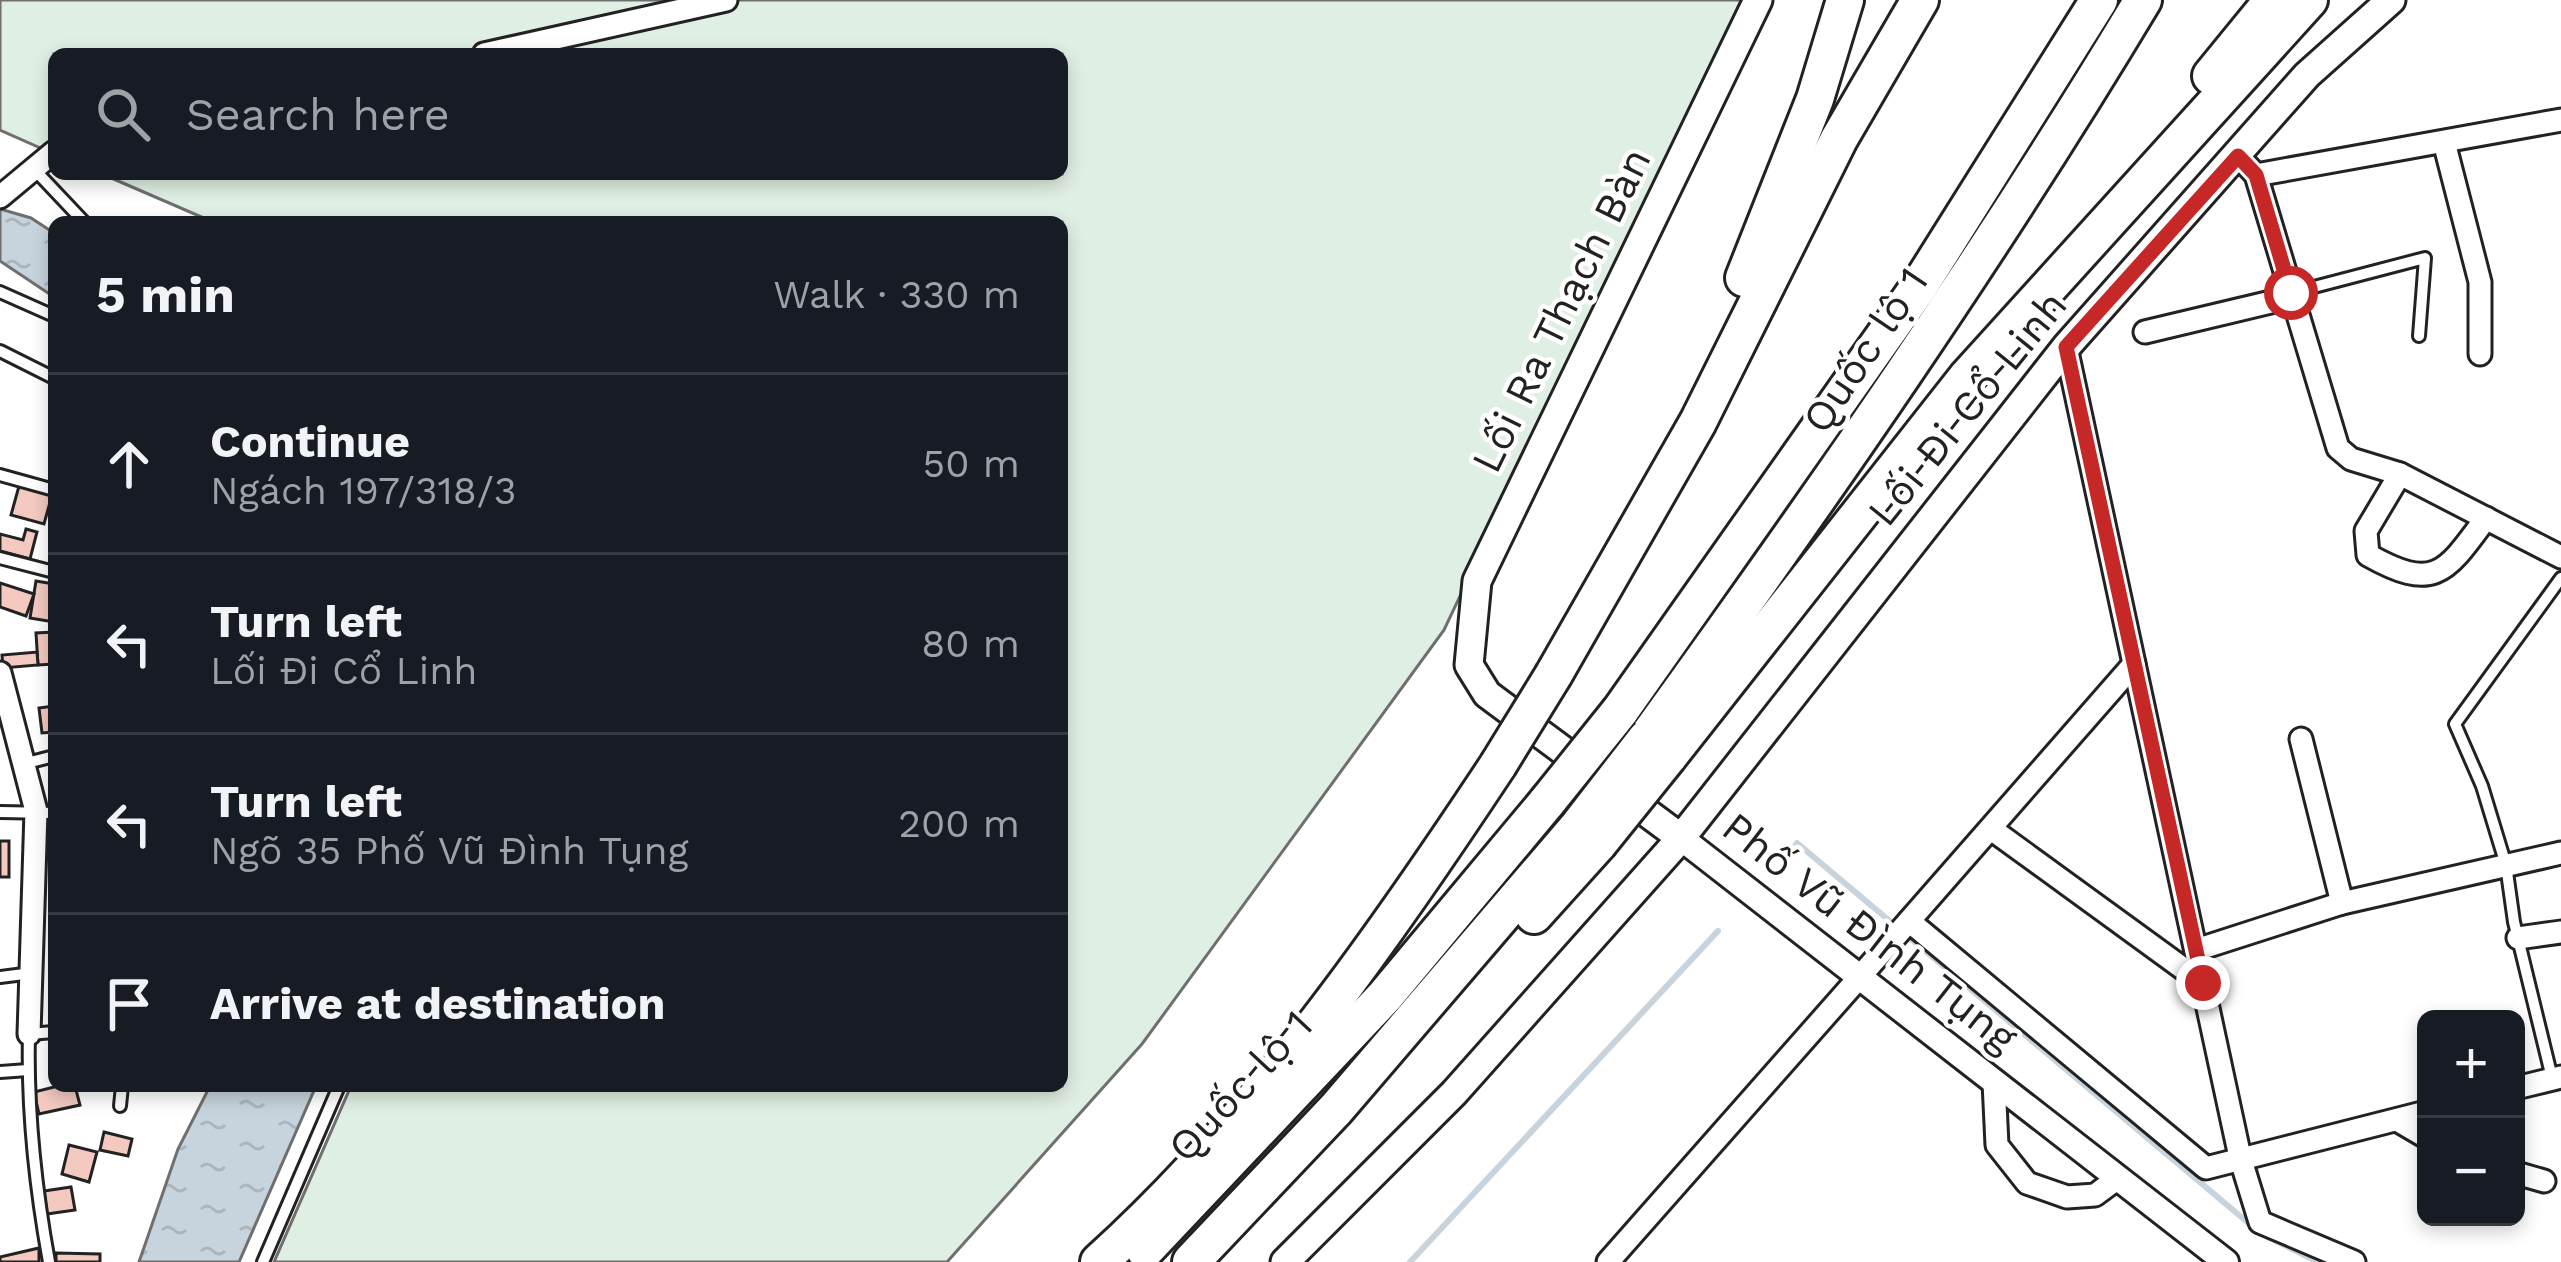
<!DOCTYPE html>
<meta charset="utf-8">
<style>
:root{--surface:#171b24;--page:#20242c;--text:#f1f3f6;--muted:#9ea1a6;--line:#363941}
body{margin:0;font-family:"Work Sans",sans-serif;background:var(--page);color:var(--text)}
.controls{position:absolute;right:36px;bottom:36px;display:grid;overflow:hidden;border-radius:18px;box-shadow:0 6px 18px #0003}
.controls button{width:108px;height:108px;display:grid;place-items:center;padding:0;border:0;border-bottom:3px solid var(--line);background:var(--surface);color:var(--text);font:60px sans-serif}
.stop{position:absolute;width:36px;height:36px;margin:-27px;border:9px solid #c62828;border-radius:50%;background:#fff}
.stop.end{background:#c62828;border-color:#fff;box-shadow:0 3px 12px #0008}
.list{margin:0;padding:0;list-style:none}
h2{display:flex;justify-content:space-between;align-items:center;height:156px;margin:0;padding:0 48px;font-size:51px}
h2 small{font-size:39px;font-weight:400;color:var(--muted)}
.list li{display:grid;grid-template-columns:78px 1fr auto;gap:36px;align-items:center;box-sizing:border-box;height:180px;padding:0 48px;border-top:3px solid var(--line)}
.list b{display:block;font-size:45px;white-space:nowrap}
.list p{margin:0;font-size:39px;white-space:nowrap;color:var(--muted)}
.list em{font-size:39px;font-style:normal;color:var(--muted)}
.icon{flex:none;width:66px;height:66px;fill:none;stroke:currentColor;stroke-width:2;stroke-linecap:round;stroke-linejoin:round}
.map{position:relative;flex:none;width:2561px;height:1262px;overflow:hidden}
.search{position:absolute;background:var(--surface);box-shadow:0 6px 18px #0003;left:48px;top:48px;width:1020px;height:132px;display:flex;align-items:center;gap:30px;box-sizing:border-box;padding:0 42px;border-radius:18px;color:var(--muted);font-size:45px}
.panel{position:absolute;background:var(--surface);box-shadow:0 6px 18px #0003;left:48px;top:216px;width:1020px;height:876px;border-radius:18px}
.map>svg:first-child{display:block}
.garden{fill:#e0efe3;stroke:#6f6f6f;stroke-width:3}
.water{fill:url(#water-ripples);stroke:#6f6f6f;stroke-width:3}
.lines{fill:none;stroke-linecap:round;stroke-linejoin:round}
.stream{stroke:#c7d3dd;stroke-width:6}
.building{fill:#f3c9c0;stroke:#222;stroke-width:3}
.service-casing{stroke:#222;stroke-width:16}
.minor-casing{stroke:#222;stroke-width:27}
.tertiary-casing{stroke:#222;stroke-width:30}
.secondary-casing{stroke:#222;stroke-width:33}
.motorway-casing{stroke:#222;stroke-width:42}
.service{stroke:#fff;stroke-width:10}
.minor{stroke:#fff;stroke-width:21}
.tertiary{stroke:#fff;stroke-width:24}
.secondary{stroke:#fff;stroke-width:27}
.motorway{stroke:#fff;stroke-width:36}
.motorway-bridge-casing{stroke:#222;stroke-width:42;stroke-linecap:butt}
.motorway-bridge{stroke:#fff;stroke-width:36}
.route{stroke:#c62828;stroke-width:15}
.labels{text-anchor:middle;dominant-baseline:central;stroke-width:9;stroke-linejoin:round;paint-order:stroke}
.street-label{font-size:42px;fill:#222;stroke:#fff}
</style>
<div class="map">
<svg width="2561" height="1262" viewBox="0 0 2561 1262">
<defs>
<pattern id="water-ripples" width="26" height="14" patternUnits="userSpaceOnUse" patternTransform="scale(3)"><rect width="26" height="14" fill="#c7d3dd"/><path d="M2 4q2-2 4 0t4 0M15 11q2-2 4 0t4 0" fill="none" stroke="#abb5bd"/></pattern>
</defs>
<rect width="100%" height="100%" fill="#fff"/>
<polygon class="garden" points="0,0 1742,0 1444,630 1142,1044 947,1262 274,1262 351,1086 1062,1086 1062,222 213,222 102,174 1062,174 1062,54 54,54 54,154 0,130"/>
<g class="water">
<polygon points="0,209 31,218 54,233 54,297 0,261"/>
<polygon points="210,1086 316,1086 239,1262 139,1262 178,1149"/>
</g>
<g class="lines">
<g class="stream">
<polyline points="1793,848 1797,843 2252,1226"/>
<polyline points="2268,1237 2318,1262"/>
<polyline points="1410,1262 1718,931"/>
</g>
</g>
<g class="building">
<polygon points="19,486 52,495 44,524 11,515"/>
<polygon points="26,529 37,532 30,559 0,551 0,534 23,540"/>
<polygon points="36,581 54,584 54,622 30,618"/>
<polygon points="0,583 34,594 26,616 0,607"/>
<polygon points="54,632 54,664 38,665 36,633"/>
<polygon points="37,652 38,665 3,668 2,655"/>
<polygon points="54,706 54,732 42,733 39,708"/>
<rect x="0" y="841" width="9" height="36"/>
<polygon points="58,1086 75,1086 80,1105 39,1114 34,1092"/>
<polygon points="104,1132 132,1139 128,1156 100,1150"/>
<polygon points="69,1145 97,1152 89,1182 62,1174"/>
<polygon points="71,1187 75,1210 47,1214 44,1191"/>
<polygon points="39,1248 39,1262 0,1262 0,1257"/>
<polygon points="56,1253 100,1254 100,1262 56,1262"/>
</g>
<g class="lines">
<g class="service-casing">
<g id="service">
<polyline points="33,168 84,222"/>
<polyline points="0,292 54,316"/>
<polyline points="2291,293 2425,258 2419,336"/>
<polyline points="0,351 54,378"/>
<polyline points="0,475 54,490"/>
<polyline points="0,558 54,572"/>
<polyline points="23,764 54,756"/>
<polyline points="0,812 54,813"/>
<polyline points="0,977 32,973"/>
<polyline points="0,1072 28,1070"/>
<polyline points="2552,1078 2514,922 2506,865 2482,786 2455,724 2561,578"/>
<polyline points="120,1106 122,1086"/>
<path d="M49,1262C35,1185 27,1112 29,1034L54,1032"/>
<polyline points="263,1262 339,1086"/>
</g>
</g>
<g class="minor-casing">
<g id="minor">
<polyline points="484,54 726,0"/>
<polyline points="2444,142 2480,282 2480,354"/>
<polyline points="2238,156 2256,175 2338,448 2351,459 2400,474 2561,557"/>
<polyline points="2256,175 2561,120"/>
<polyline points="0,197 54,152"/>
<polyline points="2145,332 2292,297"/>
<polyline points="2066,347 2240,1157 2260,1222 2354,1262"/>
<path d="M2400,474L2366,531L2368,555C2434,592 2445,574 2486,518"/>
<polyline points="2134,664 1909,921 2206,1168 2426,1112"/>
<polyline points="0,673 36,811 29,1034"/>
<polyline points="2301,739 2342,903 2561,853"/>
<polyline points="1994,831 2203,983"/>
<polyline points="2518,938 2561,932"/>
<polyline points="2196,950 2342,903"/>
<polyline points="1994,1082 1997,1145 2027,1183 2067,1197 2095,1195 2118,1178"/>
<polyline points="2516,1088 2561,1077"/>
<polyline points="2397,1120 2426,1137"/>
<polyline points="2516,1173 2544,1181"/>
<polyline points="1608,1262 1909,921"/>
</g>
</g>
<g class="tertiary-casing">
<polyline id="tertiary" points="1681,838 2226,1262"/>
</g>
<g class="secondary-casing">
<g id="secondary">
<polyline points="1681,838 1487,694 1469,665 1477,581 1758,0"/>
<polyline points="1285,1262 1454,1093 1681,838 2066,347 2307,75 2391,0"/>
</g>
</g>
<g class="motorway-casing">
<g id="motorway">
<polyline points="2211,76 2273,0"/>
<polyline points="1744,278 1815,99 1845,0"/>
<polyline points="1554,674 1698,422 1839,139 1920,0"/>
<polyline points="1620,711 1918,288 2099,0"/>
<path d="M1646,739C1820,499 1990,255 2143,0"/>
<polyline points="1668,757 1968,376 2309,0"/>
<polyline points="1534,915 1598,844"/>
<polyline points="1145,1250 1385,996 1547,802"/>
<path d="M1099,1262C1257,1119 1381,942 1498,765"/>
<polyline points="1191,1262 1336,1109 1577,828"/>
</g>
</g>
<use href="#service" class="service"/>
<use href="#minor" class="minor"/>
<use href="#tertiary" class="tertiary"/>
<use href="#secondary" class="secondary"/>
<use href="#motorway" class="motorway"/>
<g class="motorway-bridge-casing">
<g id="motorway-bridge">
<polyline points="1498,765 1554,674"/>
<polyline points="1547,802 1620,711"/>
<polyline points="1577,828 1646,739"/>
<polyline points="1598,844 1668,757"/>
</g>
</g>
<use href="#motorway-bridge" class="motorway-bridge"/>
</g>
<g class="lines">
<polyline class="route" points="2203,983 2066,347 2238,156 2256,175 2291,293"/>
</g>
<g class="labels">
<g class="street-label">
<text transform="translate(1561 310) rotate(-64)">Lối Ra Thạch Bàn</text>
<text transform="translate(1865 350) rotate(-56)">Quốc lộ 1</text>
<text transform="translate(1967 408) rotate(-51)">Lối Đi Cổ Linh</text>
<text transform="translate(1870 932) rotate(38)">Phố Vũ Đình Tụng</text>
<text transform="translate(1240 1086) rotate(-47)">Quốc lộ 1</text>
</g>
</g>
</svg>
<div class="controls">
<button>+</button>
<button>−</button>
</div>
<div class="stop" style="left:2291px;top:293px"></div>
<div class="stop end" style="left:2203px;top:983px"></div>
<div class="search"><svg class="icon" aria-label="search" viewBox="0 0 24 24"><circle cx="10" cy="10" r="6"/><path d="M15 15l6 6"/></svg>Search here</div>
<section class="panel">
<h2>5 min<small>Walk · 330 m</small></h2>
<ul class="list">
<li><svg class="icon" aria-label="ahead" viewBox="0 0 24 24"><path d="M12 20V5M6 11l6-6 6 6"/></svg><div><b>Continue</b><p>Ngách 197/318/3</p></div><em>50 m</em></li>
<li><svg class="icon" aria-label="left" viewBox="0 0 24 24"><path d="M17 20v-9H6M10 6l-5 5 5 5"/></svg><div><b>Turn left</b><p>Lối Đi Cổ Linh</p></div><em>80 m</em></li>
<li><svg class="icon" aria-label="left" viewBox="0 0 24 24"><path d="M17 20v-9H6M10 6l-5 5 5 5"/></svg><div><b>Turn left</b><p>Ngõ 35 Phố Vũ Đình Tụng</p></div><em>200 m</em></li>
<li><svg class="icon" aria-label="arrive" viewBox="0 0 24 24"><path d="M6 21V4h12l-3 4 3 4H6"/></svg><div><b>Arrive at destination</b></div></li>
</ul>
</section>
</div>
